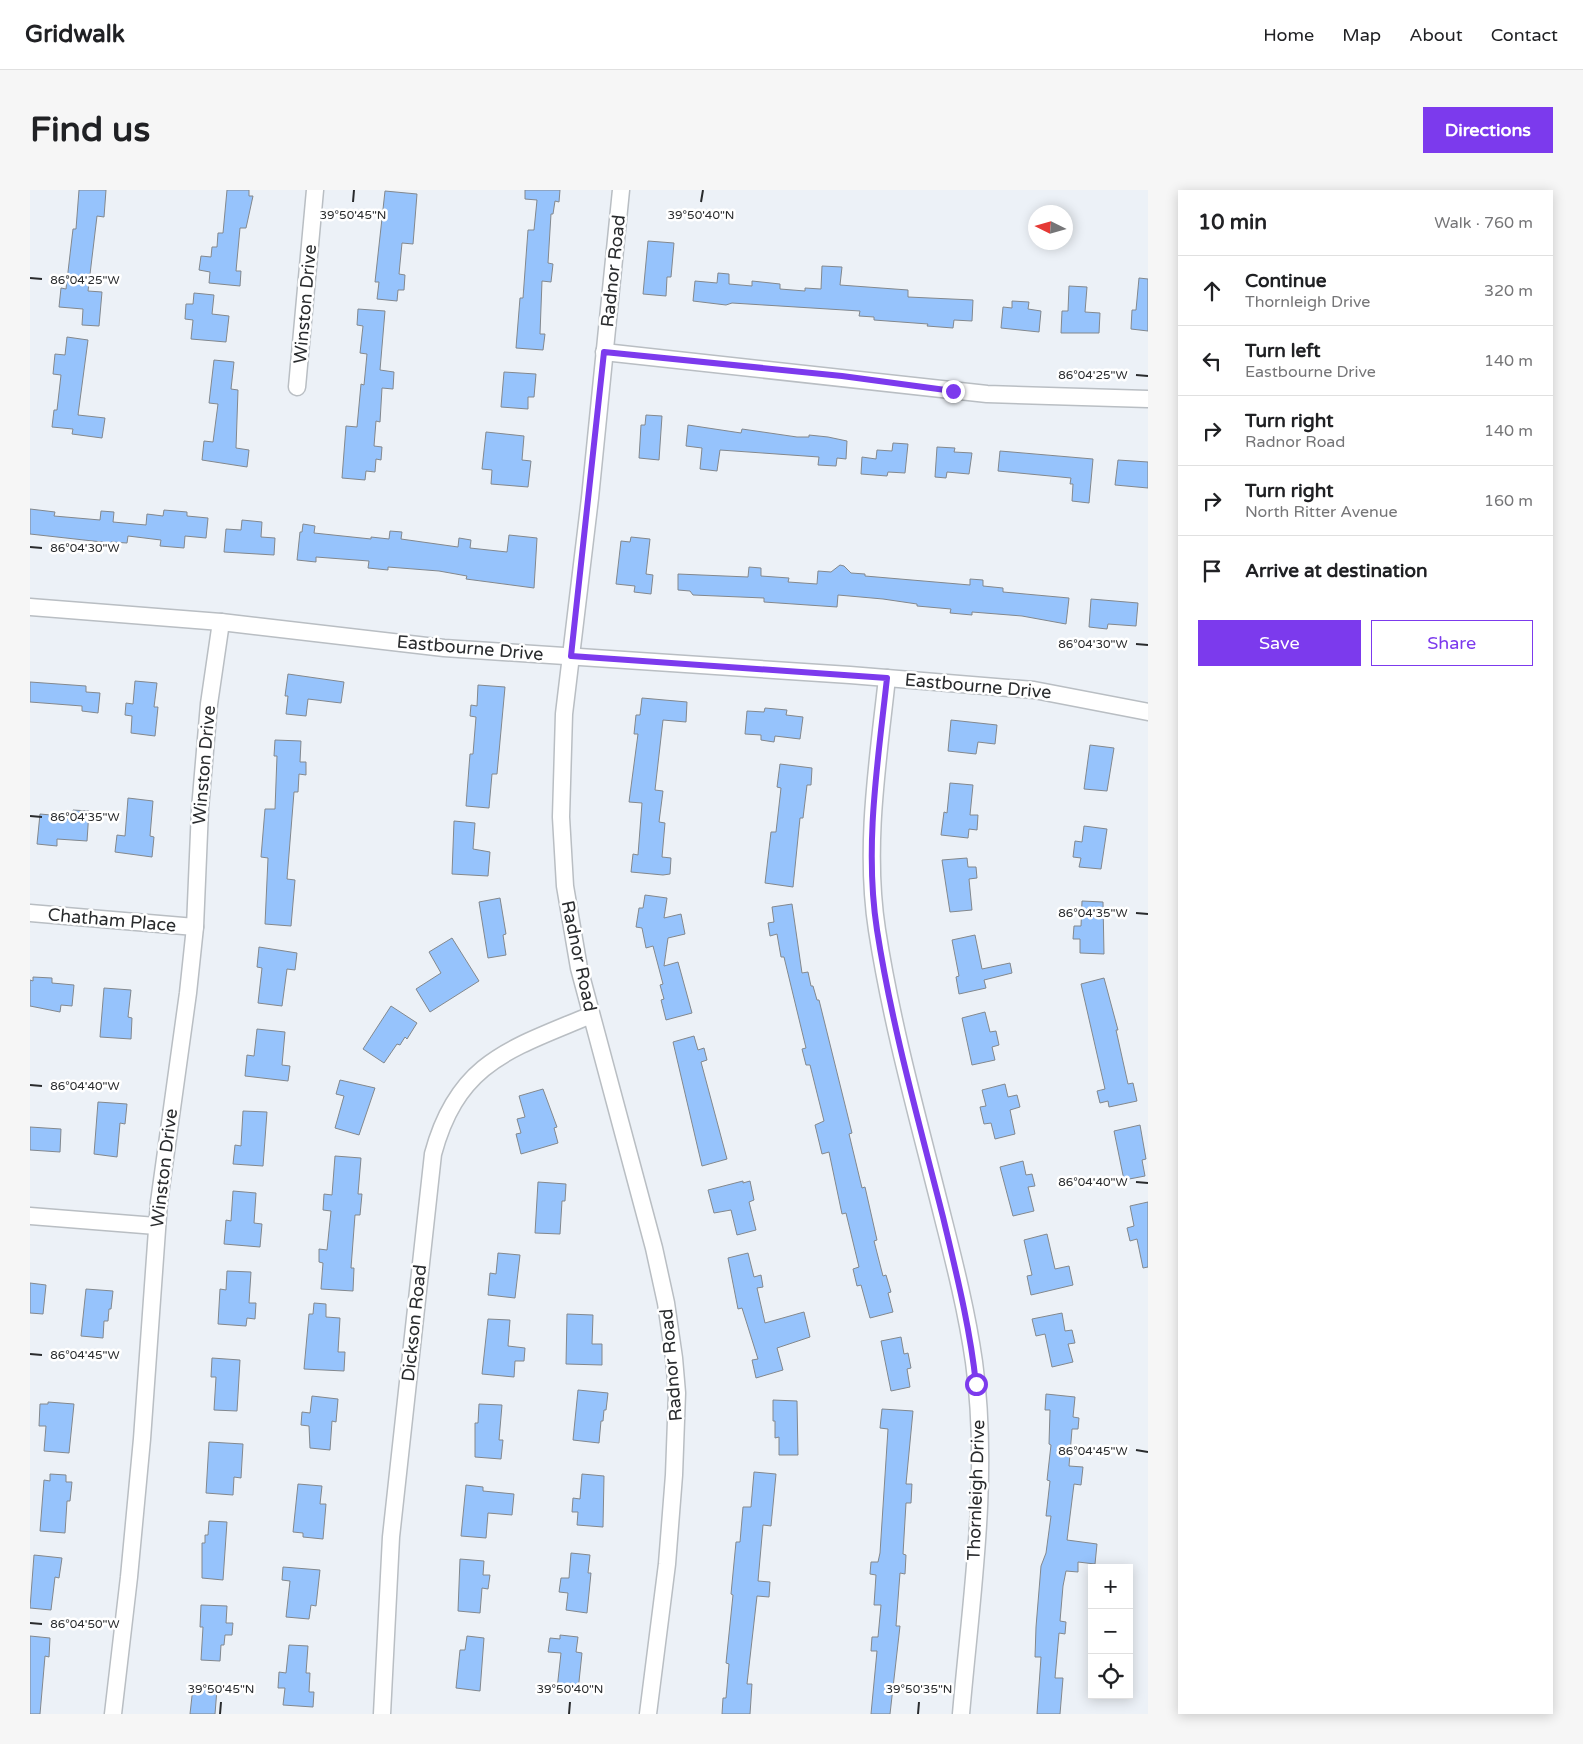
<!DOCTYPE html>
<meta charset="utf-8">
<style>
:root{--surface:#fff;--page:#f6f6f6;--text:#202124;--muted:#757577;--line:#e0e0e0;--accent:#7c3aed}
body{margin:0;font-family:"Varela Round",sans-serif;background:var(--page);color:var(--text)}
.controls{position:absolute;right:15px;bottom:15px;display:grid;overflow:hidden;border-radius:0px;box-shadow:0 2px 12px #0003}
.controls button{width:45px;height:45px;display:grid;place-items:center;padding:0;border:0;border-bottom:1px solid var(--line);background:var(--surface);color:var(--text);font:25px sans-serif}
.compass{position:absolute;left:998px;top:15px;width:45px;height:45px;border-radius:50%;background:var(--surface);box-shadow:0 2px 12px #0003;rotate:275deg}
.stop{position:absolute;width:15px;height:15px;margin:-11px;border:4px solid #7c3aed;border-radius:50%;background:#fff}
.stop.end{background:#7c3aed;border-color:#fff;box-shadow:0 1px 5px #0008}
.list{margin:0;padding:0;list-style:none}
h2{display:flex;justify-content:space-between;align-items:center;height:65px;margin:0;padding:0 20px;font-size:21px}
h2 small{font-size:16px;font-weight:400;color:var(--muted)}
.list li{display:grid;grid-template-columns:32px 1fr auto;gap:15px;align-items:center;box-sizing:border-box;height:70px;padding:0 20px;border-top:1px solid var(--line)}
.list b{display:block;font-size:19px;white-space:nowrap}
.list p{margin:0;font-size:16px;white-space:nowrap;color:var(--muted)}
.list em{font-size:16px;font-style:normal;color:var(--muted)}
.actions{display:flex;gap:10px;padding:15px 20px}
.actions a{flex:1;padding:11px 0;border:1px solid var(--accent);border-radius:0px;text-align:center;font-size:18px;color:var(--accent)}
.actions .main{background:var(--accent);color:#fff}
.icon{flex:none;width:28px;height:28px;fill:none;stroke:currentColor;stroke-width:2;stroke-linecap:round;stroke-linejoin:round}
.map{position:relative;flex:none;width:1118px;height:1524px;overflow:hidden;border-radius:0px}
header{display:flex;align-items:center;gap:30px;box-sizing:border-box;height:70px;padding:0 25px;background:var(--surface);border-bottom:1px solid var(--line)}
header strong{font-size:24px}
nav{display:flex;gap:28px;margin-inline-start:auto;font-size:18px}
.intro{display:flex;align-items:center;justify-content:space-between;box-sizing:border-box;height:120px;padding:0 30px}
h1{margin:0;font-size:35px}
.button{padding:12px 22px;border-radius:0px;background:var(--accent);color:#fff;font-size:18px;font-weight:700}
main{display:flex;gap:30px;padding:0 30px}
aside{flex:1;background:var(--surface);border-radius:0px;box-shadow:0 2px 12px #0003}
.map>svg:first-child{display:block}
.building{fill:#96c3fc;stroke:#83888d}
.lines{fill:none;stroke-linecap:round;stroke-linejoin:round}
.minor-casing{stroke:#b9bec3;stroke-width:19}
.minor{stroke:#fff;stroke-width:16}
.route{stroke:#7c3aed;stroke-width:6}
.ticks{fill:none;stroke:#292b2d;stroke-width:2}
.labels{text-anchor:middle;dominant-baseline:central;stroke-width:5;stroke-linejoin:round;paint-order:stroke}
.street-label{font-size:18px;fill:#292b2d;stroke:#fff}
.ticks-label{font-size:12px;text-anchor:middle;fill:#292b2d;stroke:#fff;stroke-width:5;stroke-linejoin:round;paint-order:stroke}
</style>
<header>
<strong>Gridwalk</strong>
<nav><a>Home</a><a>Map</a><a>About</a><a>Contact</a></nav>
</header>
<div class="intro"><h1>Find us</h1><a class="button">Directions</a></div>
<main>
<div class="map">
<svg width="1118" height="1524" viewBox="0 0 1118 1524">
<rect width="100%" height="100%" fill="#ecf1f7"/>
<g class="building">
<polygon points="49,0 76,0 74,27 67,26 58,101 72,102 69,136 52,135 53,119 29,117 31,98 36,99 43,39 46,39"/>
<polygon points="197,0 219,0 219,6 223,6 216,38 210,38 206,81 211,81 210,96 179,93 180,82 169,80 171,66 181,67 182,57 187,57 188,43 193,43"/>
<polygon points="495,0 530,0 529,12 525,11 523,24 521,24 518,73 523,74 521,92 512,91 510,144 515,144 513,160 486,158 490,108 493,108 498,40 504,40 507,10 495,9"/>
<polygon points="355,1 387,4 383,54 372,53 369,84 375,85 374,100 368,100 367,111 347,109 349,92 345,92"/>
<polygon points="618,51 644,53 641,87 637,87 636,106 613,104"/>
<polygon points="792,76 812,77 810,95 878,100 878,107 943,110 942,131 924,130 923,138 897,136 898,134 844,130 844,127 829,126 830,121 702,113 696,115 663,111 665,91 687,93 688,83 699,84 699,94 722,96 722,91 750,94 750,99 775,101 775,98 791,99"/>
<polygon points="1109,88 1118,89 1118,141 1101,139 1102,120 1106,120"/>
<polygon points="1039,96 1057,97 1055,122 1070,123 1069,143 1031,143 1032,121 1038,121"/>
<polygon points="164,103 184,105 182,124 199,126 196,152 161,149 163,130 155,129 156,114 163,114"/>
<polygon points="982,111 999,112 998,119 1011,121 1009,142 971,138 973,117 982,118"/>
<polygon points="328,119 355,121 350,180 364,182 363,199 352,198 350,232 346,231 344,256 352,257 351,270 346,269 345,282 336,281 335,290 312,288 316,236 327,237 331,194 334,195 337,164 330,163 333,136 327,135"/>
<polygon points="37,147 58,150 48,225 75,228 72,248 42,244 43,239 22,237 24,220 27,220 31,185 23,184 25,164 35,165"/>
<polygon points="184,170 204,172 201,199 208,200 206,258 219,260 217,277 172,270 174,251 183,252 188,214 179,213"/>
<polygon points="474,182 506,184 504,207 498,207 498,219 471,217"/>
<polygon points="616,225 632,226 629,270 609,268 611,235 615,235"/>
<polygon points="658,235 711,243 712,239 767,247 779,247 779,245 798,247 817,251 816,269 807,268 806,276 788,275 789,267 690,260 687,281 670,279 672,258 656,256"/>
<polygon points="456,242 494,246 492,270 501,271 498,297 461,294 462,280 452,279"/>
<polygon points="863,253 878,254 875,283 858,282 857,286 831,284 832,267 846,269 847,260 862,261"/>
<polygon points="907,257 925,258 924,262 942,263 939,284 917,282 916,288 905,287"/>
<polygon points="970,261 1063,269 1059,313 1042,311 1043,294 1040,294 1041,288 968,281"/>
<polygon points="1088,270 1118,272 1118,298 1085,295"/>
<polygon points="0,319 25,322 24,326 70,330 71,321 84,322 83,332 116,335 117,324 133,326 134,320 157,322 157,326 178,328 176,348 155,346 154,358 130,356 131,350 98,346 97,353 81,352 81,353 0,344"/>
<polygon points="212,330 232,332 231,347 245,348 244,365 194,362 196,339 211,340"/>
<polygon points="273,334 285,336 284,343 341,349 341,347 359,349 360,341 372,342 371,349 428,357 429,348 441,350 440,358 477,362 479,345 507,348 504,398 436,389 437,386 409,381 358,377 358,380 338,378 339,371 286,367 286,372 267,370 270,342 272,342"/>
<polygon points="601,347 620,349 616,384 623,385 621,404 604,402 605,396 586,394 591,351 600,352"/>
<polygon points="810,375 814,376 821,383 835,384 835,386 940,395 940,389 953,390 953,396 973,398 973,402 1039,408 1036,434 992,426 942,422 942,425 920,423 921,419 887,416 887,414 853,409 808,405 807,417 734,412 734,408 663,405 660,401 648,400 648,384 718,387 719,377 731,378 731,386 759,388 758,392 787,394 788,381 801,382"/>
<polygon points="1061,409 1108,413 1106,436 1078,434 1077,439 1059,437"/>
<polygon points="258,484 314,492 311,513 278,509 276,526 256,524 258,506 255,506"/>
<polygon points="105,491 127,493 124,517 128,517 125,546 101,543 102,526 95,525 96,513 103,514"/>
<polygon points="0,492 56,496 56,502 70,503 68,523 52,521 52,516 0,512"/>
<polygon points="448,495 475,497 467,584 462,584 459,618 436,616 440,564 443,564 446,527 440,526 441,515 447,516"/>
<polygon points="612,508 657,512 656,532 633,530 625,600 633,601 629,632 635,633 632,667 641,668 640,684 633,685 601,682 603,664 608,665 612,613 599,612 608,544 604,544 606,525 610,525"/>
<polygon points="735,518 757,520 756,525 773,527 770,549 745,546 744,552 731,550 731,545 715,544 717,521 734,522"/>
<polygon points="921,530 967,535 965,554 948,552 946,564 918,561"/>
<polygon points="245,550 271,551 270,572 276,572 276,585 269,584 268,602 264,602 257,689 265,690 261,736 235,734 238,668 231,667 235,619 245,619 247,566 244,566"/>
<polygon points="1060,555 1084,558 1077,601 1054,599"/>
<polygon points="750,574 782,578 781,595 777,595 773,628 770,628 763,697 735,693 741,642 746,642 751,598 747,597"/>
<polygon points="920,593 943,595 940,625 948,625 947,640 939,639 938,648 911,645 914,622 917,623"/>
<polygon points="98,608 123,611 120,646 124,647 122,667 85,662 87,645 95,646"/>
<polygon points="43,620 59,621 57,651 27,649 27,656 7,654 10,624 43,627"/>
<polygon points="424,631 445,633 443,659 460,662 458,686 422,684"/>
<polygon points="1054,636 1077,639 1071,679 1049,677 1051,668 1043,667 1045,651 1052,652"/>
<polygon points="937,668 938,677 946,677 947,688 939,689 942,720 920,722 912,670"/>
<polygon points="615,705 637,708 634,728 651,724 655,744 638,748 634,776 648,772 662,823 636,830 631,810 634,809 630,795 633,794 623,756 616,758 612,738 606,737 609,718 613,718"/>
<polygon points="470,708 476,744 473,745 476,765 458,768 449,712"/>
<polygon points="1052,711 1073,712 1074,764 1050,763 1050,749 1043,749 1044,736 1051,736"/>
<polygon points="762,714 772,783 778,782 781,796 783,796 787,810 789,810 822,943 819,944 832,998 835,997 847,1050 844,1051 853,1086 856,1085 861,1102 858,1103 863,1122 840,1128 831,1095 827,1096 823,1079 829,1077 816,1023 812,1024 799,962 792,964 785,935 794,931 780,875 776,875 772,859 776,858 754,767 751,767 747,744 740,746 738,733 744,732 742,717"/>
<polygon points="945,745 952,779 980,773 982,783 954,790 956,798 929,804 926,787 929,786 922,750"/>
<polygon points="422,748 449,791 400,822 386,799 411,783 399,762"/>
<polygon points="229,757 267,763 265,780 257,779 252,816 228,813 232,778 227,777"/>
<polygon points="3,787 22,788 22,793 44,795 42,816 31,815 30,822 0,816 0,790 3,791"/>
<polygon points="1074,788 1088,840 1086,840 1098,894 1103,893 1107,911 1079,917 1078,911 1070,913 1067,901 1075,899 1051,794"/>
<polygon points="74,798 101,800 98,827 102,828 101,849 70,847"/>
<polygon points="361,816 387,833 377,849 375,847 370,855 367,854 354,873 333,859"/>
<polygon points="955,822 960,842 966,841 969,855 962,857 965,870 942,875 932,828"/>
<polygon points="227,839 255,842 252,875 260,876 258,891 215,886 217,865 224,866"/>
<polygon points="664,846 668,860 674,858 677,870 671,872 697,969 672,976 643,852"/>
<polygon points="310,890 345,898 329,945 305,938 314,906 306,904"/>
<polygon points="975,894 978,907 987,905 990,917 980,920 985,944 965,949 961,933 954,934 950,917 956,916 952,900"/>
<polygon points="513,899 527,937 524,938 528,953 491,964 486,944 491,943 487,929 495,927 489,906"/>
<polygon points="68,912 97,914 95,934 90,933 87,967 64,964"/>
<polygon points="213,921 237,922 233,976 203,974 205,955 211,956"/>
<polygon points="1110,935 1116,969 1112,970 1115,986 1094,990 1084,941"/>
<polygon points="0,937 31,939 30,962 0,960"/>
<polygon points="305,966 331,968 328,1004 332,1004 330,1025 325,1025 321,1078 324,1078 323,1101 291,1099 293,1073 289,1072 289,1059 297,1060 301,1021 293,1020 294,1004 302,1005"/>
<polygon points="993,971 996,985 1002,984 1005,996 998,997 1004,1021 983,1026 970,977"/>
<polygon points="713,991 713,993 720,991 724,1010 719,1012 726,1040 707,1045 701,1020 684,1023 678,1000"/>
<polygon points="508,992 536,994 535,1011 532,1011 530,1044 505,1043"/>
<polygon points="203,1001 226,1003 224,1033 232,1034 230,1057 194,1054 196,1030 201,1031"/>
<polygon points="1118,1012 1118,1077 1113,1078 1107,1049 1100,1051 1097,1038 1104,1036 1100,1016"/>
<polygon points="1017,1044 1025,1079 1039,1076 1043,1095 1001,1105 997,1086 1002,1085 994,1050"/>
<polygon points="468,1063 490,1065 485,1108 458,1105 460,1083 466,1084"/>
<polygon points="718,1063 724,1087 731,1085 733,1097 727,1098 735,1133 774,1122 780,1147 747,1158 753,1180 726,1188 722,1170 728,1169 712,1118 708,1119 698,1068"/>
<polygon points="197,1081 221,1082 219,1113 226,1113 225,1129 217,1128 216,1136 188,1134 190,1099 196,1100"/>
<polygon points="0,1093 16,1095 13,1124 0,1123"/>
<polygon points="56,1099 83,1101 81,1119 79,1119 78,1131 74,1131 73,1148 51,1146"/>
<polygon points="284,1113 296,1114 296,1127 310,1128 308,1162 315,1162 314,1181 274,1179 279,1124 283,1124"/>
<polygon points="1032,1123 1035,1141 1042,1140 1045,1153 1038,1154 1043,1172 1022,1177 1015,1144 1006,1146 1002,1129"/>
<polygon points="537,1124 563,1125 562,1154 572,1154 572,1175 536,1174"/>
<polygon points="458,1129 480,1130 478,1156 495,1158 494,1171 485,1171 484,1187 452,1184"/>
<polygon points="871,1147 874,1164 878,1163 881,1178 877,1179 880,1197 861,1201 851,1151"/>
<polygon points="182,1168 210,1170 207,1221 184,1220 186,1187 181,1187"/>
<polygon points="548,1200 578,1203 576,1220 574,1220 573,1231 571,1231 569,1253 543,1250"/>
<polygon points="1016,1204 1045,1207 1043,1227 1049,1228 1048,1239 1042,1239 1039,1276 1053,1277 1051,1295 1044,1294 1037,1350 1067,1354 1065,1374 1048,1372 1048,1382 1036,1381 1033,1396 1030,1431 1036,1432 1035,1444 1029,1443 1025,1488 1033,1488 1030,1524 1007,1524 1011,1467 1005,1467 1006,1437 1011,1376 1016,1363 1021,1326 1016,1326 1020,1291 1017,1290 1021,1255 1019,1254 1020,1220 1015,1220"/>
<polygon points="282,1206 308,1209 306,1232 302,1231 300,1260 280,1258 279,1236 271,1235 272,1222 280,1223"/>
<polygon points="743,1210 767,1211 768,1265 749,1265 749,1247 745,1248 745,1231 743,1231"/>
<polygon points="18,1212 44,1214 39,1263 14,1261 16,1236 9,1236 10,1214 18,1214"/>
<polygon points="449,1214 472,1215 469,1250 473,1250 471,1269 445,1267 445,1233 448,1233"/>
<polygon points="852,1219 883,1221 876,1294 882,1294 881,1313 876,1313 873,1364 876,1365 875,1384 870,1383 866,1436 870,1436 860,1524 841,1524 847,1461 841,1461 842,1447 848,1447 851,1415 844,1415 846,1385 840,1384 841,1372 848,1372 850,1363 858,1239 850,1238"/>
<polygon points="179,1252 213,1254 211,1288 204,1287 203,1305 176,1303"/>
<polygon points="724,1282 746,1284 741,1336 733,1335 728,1391 740,1392 739,1407 727,1406 717,1494 722,1494 720,1524 692,1524 693,1508 696,1508 699,1474 696,1473 703,1405 701,1404 706,1352 710,1352 713,1317 721,1317"/>
<polygon points="20,1284 36,1285 36,1292 42,1292 40,1311 37,1311 35,1343 10,1341 14,1290 20,1291"/>
<polygon points="552,1284 574,1286 573,1337 547,1335 548,1322 542,1322 543,1308 550,1309"/>
<polygon points="268,1294 292,1296 290,1314 296,1314 293,1349 273,1347 273,1343 263,1342"/>
<polygon points="436,1295 453,1297 453,1301 484,1304 482,1325 458,1323 456,1348 431,1346"/>
<polygon points="179,1331 197,1332 193,1390 172,1388 172,1353 175,1353 175,1345 178,1345"/>
<polygon points="541,1363 560,1365 558,1383 561,1383 557,1423 536,1420 538,1403 529,1402 531,1388 539,1388"/>
<polygon points="4,1365 32,1368 29,1388 25,1387 21,1420 0,1418"/>
<polygon points="430,1369 454,1371 453,1385 460,1385 458,1399 452,1398 450,1423 428,1421"/>
<polygon points="253,1377 290,1380 286,1416 281,1415 279,1429 256,1427 260,1391 252,1390"/>
<polygon points="171,1415 197,1416 196,1433 203,1433 202,1445 195,1445 194,1455 191,1455 190,1471 171,1470 173,1437 170,1437"/>
<polygon points="530,1445 548,1447 546,1462 552,1463 548,1501 527,1499 531,1463 518,1462 520,1448 530,1449"/>
<polygon points="0,1446 20,1448 19,1467 15,1466 10,1524 0,1524"/>
<polygon points="437,1446 454,1448 450,1501 426,1498 430,1460 435,1460"/>
<polygon points="259,1455 278,1456 276,1483 280,1483 279,1502 284,1502 283,1517 253,1515 255,1498 248,1498 249,1482 256,1483"/>
<polygon points="163,1497 187,1499 185,1524 160,1524"/>
</g>
<g class="lines">
<g class="minor-casing">
<g id="minor">
<polyline points="591,0 560,308 534,524 531,627 535,696 549,778 624,1058 636,1113 644,1168 647,1203 644,1285 637,1374 618,1524"/>
<polyline points="574,162 957,204 1118,209"/>
<polyline points="267,197 285,0"/>
<polyline points="0,417 191,432 414,458 820,485 1004,500 1118,522"/>
<path d="M857,488C848,571 834,657 847,740C862,837 889,932 913,1028C925,1075 937,1123 944,1172C960,1288 941,1408 931,1524"/>
<polyline points="0,723 165,737"/>
<polyline points="0,1026 126,1036"/>
<polyline points="83,1524 99,1387 112,1249 129,1012 158,803 165,737 170,619 179,514 191,432"/>
<path d="M352,1524L361,1347L403,964C428,871 481,859 561,825"/>
</g>
</g>
<use href="#minor" class="minor"/>
</g>
<g class="lines">
<path class="route" d="M923,201L812,186L574,162L541,466L857,488C848,571 834,657 847,740C862,837 889,932 913,1027C926,1082 940,1137 946,1194"/>
</g>
<path class="ticks" d="M323,12L324,0M671,12L673,0M0,88L12,89M1106,185L1118,186M0,357L12,358M1106,454L1118,455M0,626L12,627M1106,723L1118,724M0,895L12,896M1106,992L1118,993M0,1164L12,1165M1106,1260L1118,1262M0,1433L12,1434M190,1524L191,1512M539,1524L540,1512M888,1524L889,1512"/>
<g class="labels">
<g class="street-label">
<text transform="translate(583 81) rotate(-84)">Radnor Road</text>
<text transform="translate(275 114) rotate(-85)">Winston Drive</text>
<text transform="translate(440 458) rotate(5)">Eastbourne Drive</text>
<text transform="translate(948 496) rotate(5)">Eastbourne Drive</text>
<text transform="translate(174 575) rotate(-85)">Winston Drive</text>
<text transform="translate(82 730) rotate(5)">Chatham Place</text>
<text transform="translate(549 766) rotate(78)">Radnor Road</text>
<text transform="translate(134 978) rotate(-83)">Winston Drive</text>
<text transform="translate(384 1133) rotate(-84)">Dickson Road</text>
<text transform="translate(641 1175) rotate(-95)">Radnor Road</text>
<text transform="translate(946 1300) rotate(-88)">Thornleigh Drive</text>
</g>
</g>
<g class="ticks-label">
<text x="323" y="29">39°50'45"N</text>
<text x="671" y="29">39°50'40"N</text>
<text x="55" y="94">86°04'25"W</text>
<text x="1063" y="189">86°04'25"W</text>
<text x="55" y="362">86°04'30"W</text>
<text x="1063" y="458">86°04'30"W</text>
<text x="55" y="631">86°04'35"W</text>
<text x="1063" y="727">86°04'35"W</text>
<text x="55" y="900">86°04'40"W</text>
<text x="1063" y="996">86°04'40"W</text>
<text x="55" y="1169">86°04'45"W</text>
<text x="1063" y="1265">86°04'45"W</text>
<text x="55" y="1438">86°04'50"W</text>
<text x="191" y="1503">39°50'45"N</text>
<text x="540" y="1503">39°50'40"N</text>
<text x="889" y="1503">39°50'35"N</text>
</g>
</svg>
<div class="controls">
<button>+</button>
<button>−</button>
<button><svg class="icon" aria-label="locate" viewBox="0 0 24 24"><circle cx="12" cy="12" r="6"/><path d="M12 2v4M12 18v4M2 12h4M18 12h4"/></svg></button>
</div>
<svg class="compass" viewBox="-18 -18 36 36"><path d="M0-13l5 13h-10z" fill="#e53935"/><path d="M0 13l5-13h-10z" fill="#757577"/></svg>
<div class="stop" style="left:946px;top:1194px"></div>
<div class="stop end" style="left:923px;top:201px"></div>
</div>
<aside>
<h2>10 min<small>Walk · 760 m</small></h2>
<ul class="list">
<li><svg class="icon" aria-label="ahead" viewBox="0 0 24 24"><path d="M12 20V5M6 11l6-6 6 6"/></svg><div><b>Continue</b><p>Thornleigh Drive</p></div><em>320 m</em></li>
<li><svg class="icon" aria-label="left" viewBox="0 0 24 24"><path d="M17 20v-9H6M10 6l-5 5 5 5"/></svg><div><b>Turn left</b><p>Eastbourne Drive</p></div><em>140 m</em></li>
<li><svg class="icon" aria-label="right" viewBox="0 0 24 24"><path d="M7 20v-9h11M14 6l5 5-5 5"/></svg><div><b>Turn right</b><p>Radnor Road</p></div><em>140 m</em></li>
<li><svg class="icon" aria-label="right" viewBox="0 0 24 24"><path d="M7 20v-9h11M14 6l5 5-5 5"/></svg><div><b>Turn right</b><p>North Ritter Avenue</p></div><em>160 m</em></li>
<li><svg class="icon" aria-label="arrive" viewBox="0 0 24 24"><path d="M6 21V4h12l-3 4 3 4H6"/></svg><div><b>Arrive at destination</b></div></li>
</ul>
<div class="actions"><a class="main">Save</a><a>Share</a></div>
</aside>
</main>
